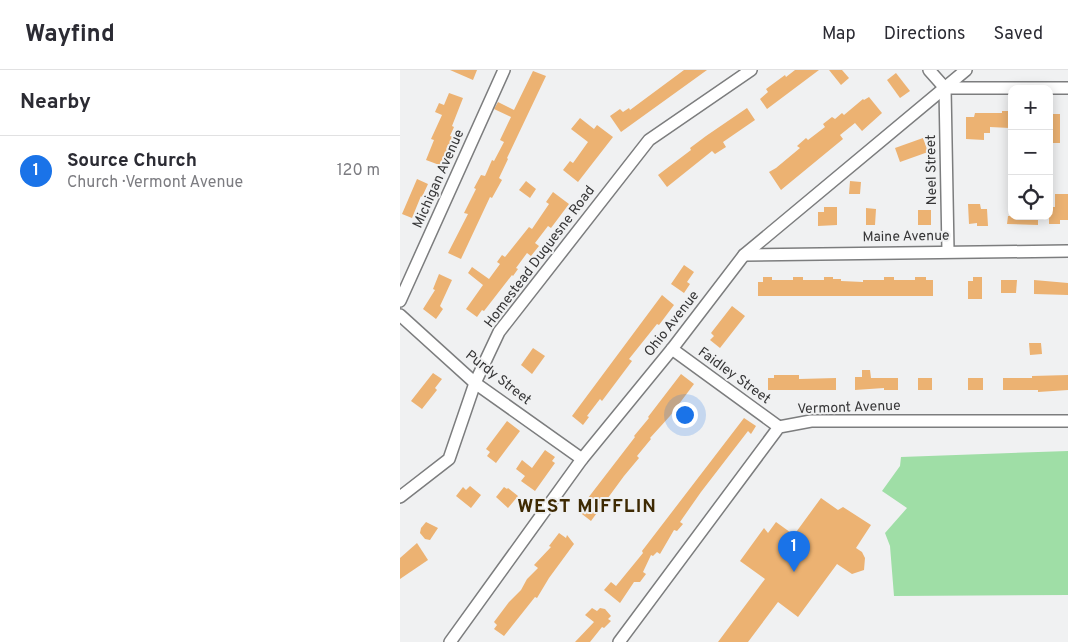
<!DOCTYPE html>
<meta charset="utf-8">
<style>
:root{--surface:#fff;--page:#f7f7f7;--text:#2b2b33;--muted:#7c7c81;--line:#e1e1e2;--accent:#1a73e8}
body{margin:0;font-family:Overpass,sans-serif;background:var(--page);color:var(--text)}
.controls{position:absolute;right:15px;top:15px;display:grid;overflow:hidden;border-radius:10px;box-shadow:0 2px 12px #0003}
.controls button{width:45px;height:45px;display:grid;place-items:center;padding:0;border:0;border-bottom:1px solid var(--line);background:var(--surface);color:var(--text);font:25px sans-serif}
.you{position:absolute;left:284px;top:344px;width:18px;height:18px;margin:-12px;border:4px solid #fff;border-radius:50%;background:#1a73e8;box-shadow:0 0 0 8px #1a73e833}
.badge{display:grid;place-items:center;width:32px;height:32px;border-radius:50%;background:var(--accent);color:#fff;font-size:16px;font-weight:700}
.pin{position:absolute;translate:-50% -41px;filter:drop-shadow(0 1px 2px #0008)}
.pin::after{content:'';position:absolute;top:26px;width:18px;height:15px;background:inherit;clip-path:polygon(0 0,100% 0,50% 100%)}
.list{margin:0;padding:0;list-style:none}
h2{display:flex;justify-content:space-between;align-items:center;height:65px;margin:0;padding:0 20px;font-size:21px}
h2 small{font-size:16px;font-weight:400;color:var(--muted)}
.list li{display:grid;grid-template-columns:32px 1fr auto;gap:15px;align-items:center;box-sizing:border-box;height:70px;padding:0 20px;border-top:1px solid var(--line)}
.list b{display:block;font-size:19px;white-space:nowrap}
.list p{margin:0;font-size:16px;white-space:nowrap;color:var(--muted)}
.list em{font-size:16px;font-style:normal;color:var(--muted)}
.icon{flex:none;width:28px;height:28px;fill:none;stroke:currentColor;stroke-width:2;stroke-linecap:round;stroke-linejoin:round}
.map{position:relative;flex:none;width:668px;height:572px;overflow:hidden}
header{display:flex;align-items:center;gap:30px;box-sizing:border-box;height:70px;padding:0 25px;background:var(--surface);border-bottom:1px solid var(--line)}
header strong{font-size:24px}
nav{display:flex;gap:28px;margin-inline-start:auto;font-size:18px}
main{display:flex}
aside{flex:1;background:var(--surface)}
.map>svg:first-child{display:block}
.green{fill:#9fdea6}
.building{fill:#ecb272}
.lines{fill:none;stroke-linecap:round;stroke-linejoin:round}
.minor-casing{stroke:#7c7d7e;stroke-width:14}
.minor{stroke:#fff;stroke-width:11}
.labels{text-anchor:middle;dominant-baseline:central;stroke-width:4;stroke-linejoin:round;paint-order:stroke}
.street-label{font-size:14px;fill:#363637;stroke:#f0f1f2}
.district-label{font-size:19px;font-weight:bold;letter-spacing:1px;fill:#3e2a03;stroke:#f0f1f2}
</style>
<header>
<strong>Wayfind</strong>
<nav><a>Map</a><a>Directions</a><a>Saved</a></nav>
</header>
<main>
<aside>
<h2>Nearby<small></small></h2>
<ul class="list">
<li><span class="badge">1</span><div><b>Source Church</b><p>Church · Vermont Avenue</p></div><em>120 m</em></li>
</ul>
</aside>
<div class="map">
<svg width="668" height="572" viewBox="0 0 668 572">
<rect width="100%" height="100%" fill="#f0f1f2"/>
<polygon class="green" points="668,381 668,525 494,526 490,476 485,463 507,438 482,421 500,396 501,387"/>
<g class="building">
<polygon points="50,0 77,0 73,10"/>
<polygon points="284,0 307,0 221,62 210,46 220,39 223,42 229,38 230,40"/>
<polygon points="395,0 419,0 367,39 360,29 368,22 366,19 385,5 386,7"/>
<polygon points="429,0 442,0 449,8 441,15"/>
<polygon points="133,1 146,6 107,88 108,89 99,108 102,110 92,128 90,127 61,189 48,183 68,144 64,143 76,119 74,118 81,105 85,106 92,90 94,91 104,72 100,70 111,47 94,39 98,32 114,40"/>
<polygon points="496,3 510,21 500,28 487,10"/>
<polygon points="49,23 63,28 52,56 54,57 50,66 53,67 42,96 26,90 34,70 31,69 42,45 35,42 39,33 44,35"/>
<polygon points="469,27 482,43 462,61 455,53 440,65 443,69 381,120 369,102 376,98 400,78 397,76 406,68 408,70 425,57 423,54 432,47 435,49 442,43 444,45 463,29 464,30"/>
<polygon points="347,38 355,50 323,72 326,77 315,84 312,81 267,117 258,105 291,80 290,78 306,66"/>
<polygon points="602,41 611,41 610,58 590,57 590,63 584,63 584,70 566,69 566,47 574,47 575,43 602,43"/>
<rect x="649" y="44" width="11" height="29"/>
<polygon points="180,48 194,59 197,55 213,67 178,112 163,100 170,91 173,93 188,72 171,59"/>
<polygon points="523,68 528,82 500,92 495,78"/>
<polygon points="17,109 28,114 22,127 21,126 12,148 2,144"/>
<polygon points="126,111 136,119 130,128 119,120"/>
<polygon points="450,111 461,112 460,124 449,124"/>
<polygon points="153,122 169,134 151,158 148,156 135,173 139,176 131,186 127,183 116,198 118,199 113,206 112,205 84,241 82,240 77,247 66,239 83,215 68,203 72,197 89,209 100,194 97,192 102,185 105,187 129,157 132,159 149,134 146,132"/>
<polygon points="655,124 668,124 668,150 660,150 660,154 649,154 649,137 655,137"/>
<polygon points="568,134 580,134 581,139 587,139 588,156 577,156 577,153 569,154"/>
<polygon points="424,137 437,137 437,155 418,156 418,142 424,142"/>
<polygon points="466,138 476,139 475,155 466,155"/>
<rect x="518" y="140" width="13" height="15"/>
<polygon points="608,146 638,146 638,155 607,154"/>
<polygon points="284,195 294,202 287,212 290,214 284,223 271,214"/>
<polygon points="39,204 52,210 40,236 43,239 36,249 23,239 35,220 33,219"/>
<polygon points="363,207 372,207 372,210 393,210 393,207 403,207 403,210 424,210 424,207 433,207 433,209 441,209 441,211 463,212 463,210 484,210 484,207 494,207 494,210 515,210 515,207 526,207 526,210 533,210 533,226 358,226 358,212 363,212"/>
<polygon points="573,207 582,207 582,229 568,229 568,211 573,211"/>
<polygon points="601,210 617,210 616,223 601,223"/>
<polygon points="634,210 668,213 668,225 634,224"/>
<polygon points="262,225 274,235 259,255 257,254 229,289 232,291 202,331 200,329 187,346 189,347 183,355 172,346"/>
<polygon points="332,236 345,246 320,278 310,270 314,266 311,263"/>
<polygon points="629,273 641,273 642,284 630,285"/>
<polygon points="133,278 145,286 132,304 121,295"/>
<polygon points="462,300 470,300 471,308 498,308 498,320 484,320 484,318 455,320 455,307 462,307"/>
<polygon points="33,303 42,309 35,318 37,320 22,339 11,331"/>
<polygon points="281,304 294,314 270,346 250,368 251,369 237,386 239,388 224,406 191,451 178,441 235,367 234,366 249,348 248,347"/>
<polygon points="374,305 399,305 399,309 436,308 436,320 368,320 368,308 374,308"/>
<polygon points="668,305 668,320 638,322 638,320 603,320 603,308 632,308 632,306"/>
<rect x="518" y="308" width="14" height="12"/>
<rect x="568" y="308" width="15" height="12"/>
<polygon points="344,348 356,356 351,364 348,361 301,422 280,452 283,454 277,461 274,460 260,484 257,482 253,486 251,485 243,502 246,504 240,512 234,512 220,533 204,520 211,512 216,516 243,483 242,481"/>
<polygon points="107,351 120,361 96,393 87,386 90,382 86,379"/>
<polygon points="145,380 155,387 152,391 155,393 135,421 121,411 125,406 116,399 122,390 132,398"/>
<polygon points="70,416 81,425 71,438 56,426 63,417 66,420"/>
<polygon points="104,417 107,419 108,418 118,426 108,438 96,427"/>
<polygon points="421,428 438,440 443,437 471,455 456,478 462,482 465,488 464,500 452,504 437,494 398,547 378,532 348,572 318,572 365,509 340,491 364,458 368,463 376,452 394,465"/>
<polygon points="26,452 38,458 30,470 25,469 20,463 21,458"/>
<polygon points="159,463 166,468 167,465 174,474 149,508 137,528 135,527 104,566 94,559 97,555 94,552 109,532 121,520 127,509 138,498 134,495 151,477 149,476"/>
<polygon points="17,473 28,490 0,509 0,488"/>
<polygon points="192,538 197,541 200,538 205,539 211,546 208,549 211,551 204,558 202,557 190,572 175,572 194,552 185,545"/>
</g>
<g class="lines">
<g class="minor-casing">
<g id="minor">
<polyline points="529,0 545,18"/>
<polyline points="545,18 548,181"/>
<polyline points="545,18 668,18"/>
<polyline points="344,185 668,181"/>
<polyline points="0,231 104,0"/>
<polyline points="0,245 75,313 182,389"/>
<polyline points="272,279 379,357"/>
<polyline points="0,427 49,389 75,313 99,262 249,70 351,0"/>
<polyline points="50,572 182,389 272,279 344,185 566,0"/>
<polyline points="219,572 379,357 411,351 668,351"/>
</g>
</g>
<use href="#minor" class="minor"/>
</g>
<g class="labels">
<g class="street-label">
<text transform="translate(532 100) rotate(-91)">Neel Street</text>
<text transform="translate(39 109) rotate(-66)">Michigan Avenue</text>
<text transform="translate(506 167) rotate(-1)">Maine Avenue</text>
<text transform="translate(140 187) rotate(-53)">Homestead Duquesne Road</text>
<text transform="translate(272 254) rotate(-52)">Ohio Avenue</text>
<text transform="translate(334 306) rotate(36)">Faidley Street</text>
<text transform="translate(98 308) rotate(38)">Purdy Street</text>
<text transform="translate(449 338) rotate(-2)">Vermont Avenue</text>
</g>
<g class="district-label">
<text x="187" y="437">WEST MIFFLIN</text>
</g>
</g>
</svg>
<div class="controls">
<button>+</button>
<button>−</button>
<button><svg class="icon" aria-label="locate" viewBox="0 0 24 24"><circle cx="12" cy="12" r="6"/><path d="M12 2v4M12 18v4M2 12h4M18 12h4"/></svg></button>
</div>
<div class="you"></div>
<div class="pin badge" style="left:394px;top:502px">1</div>
</div>
</main>
